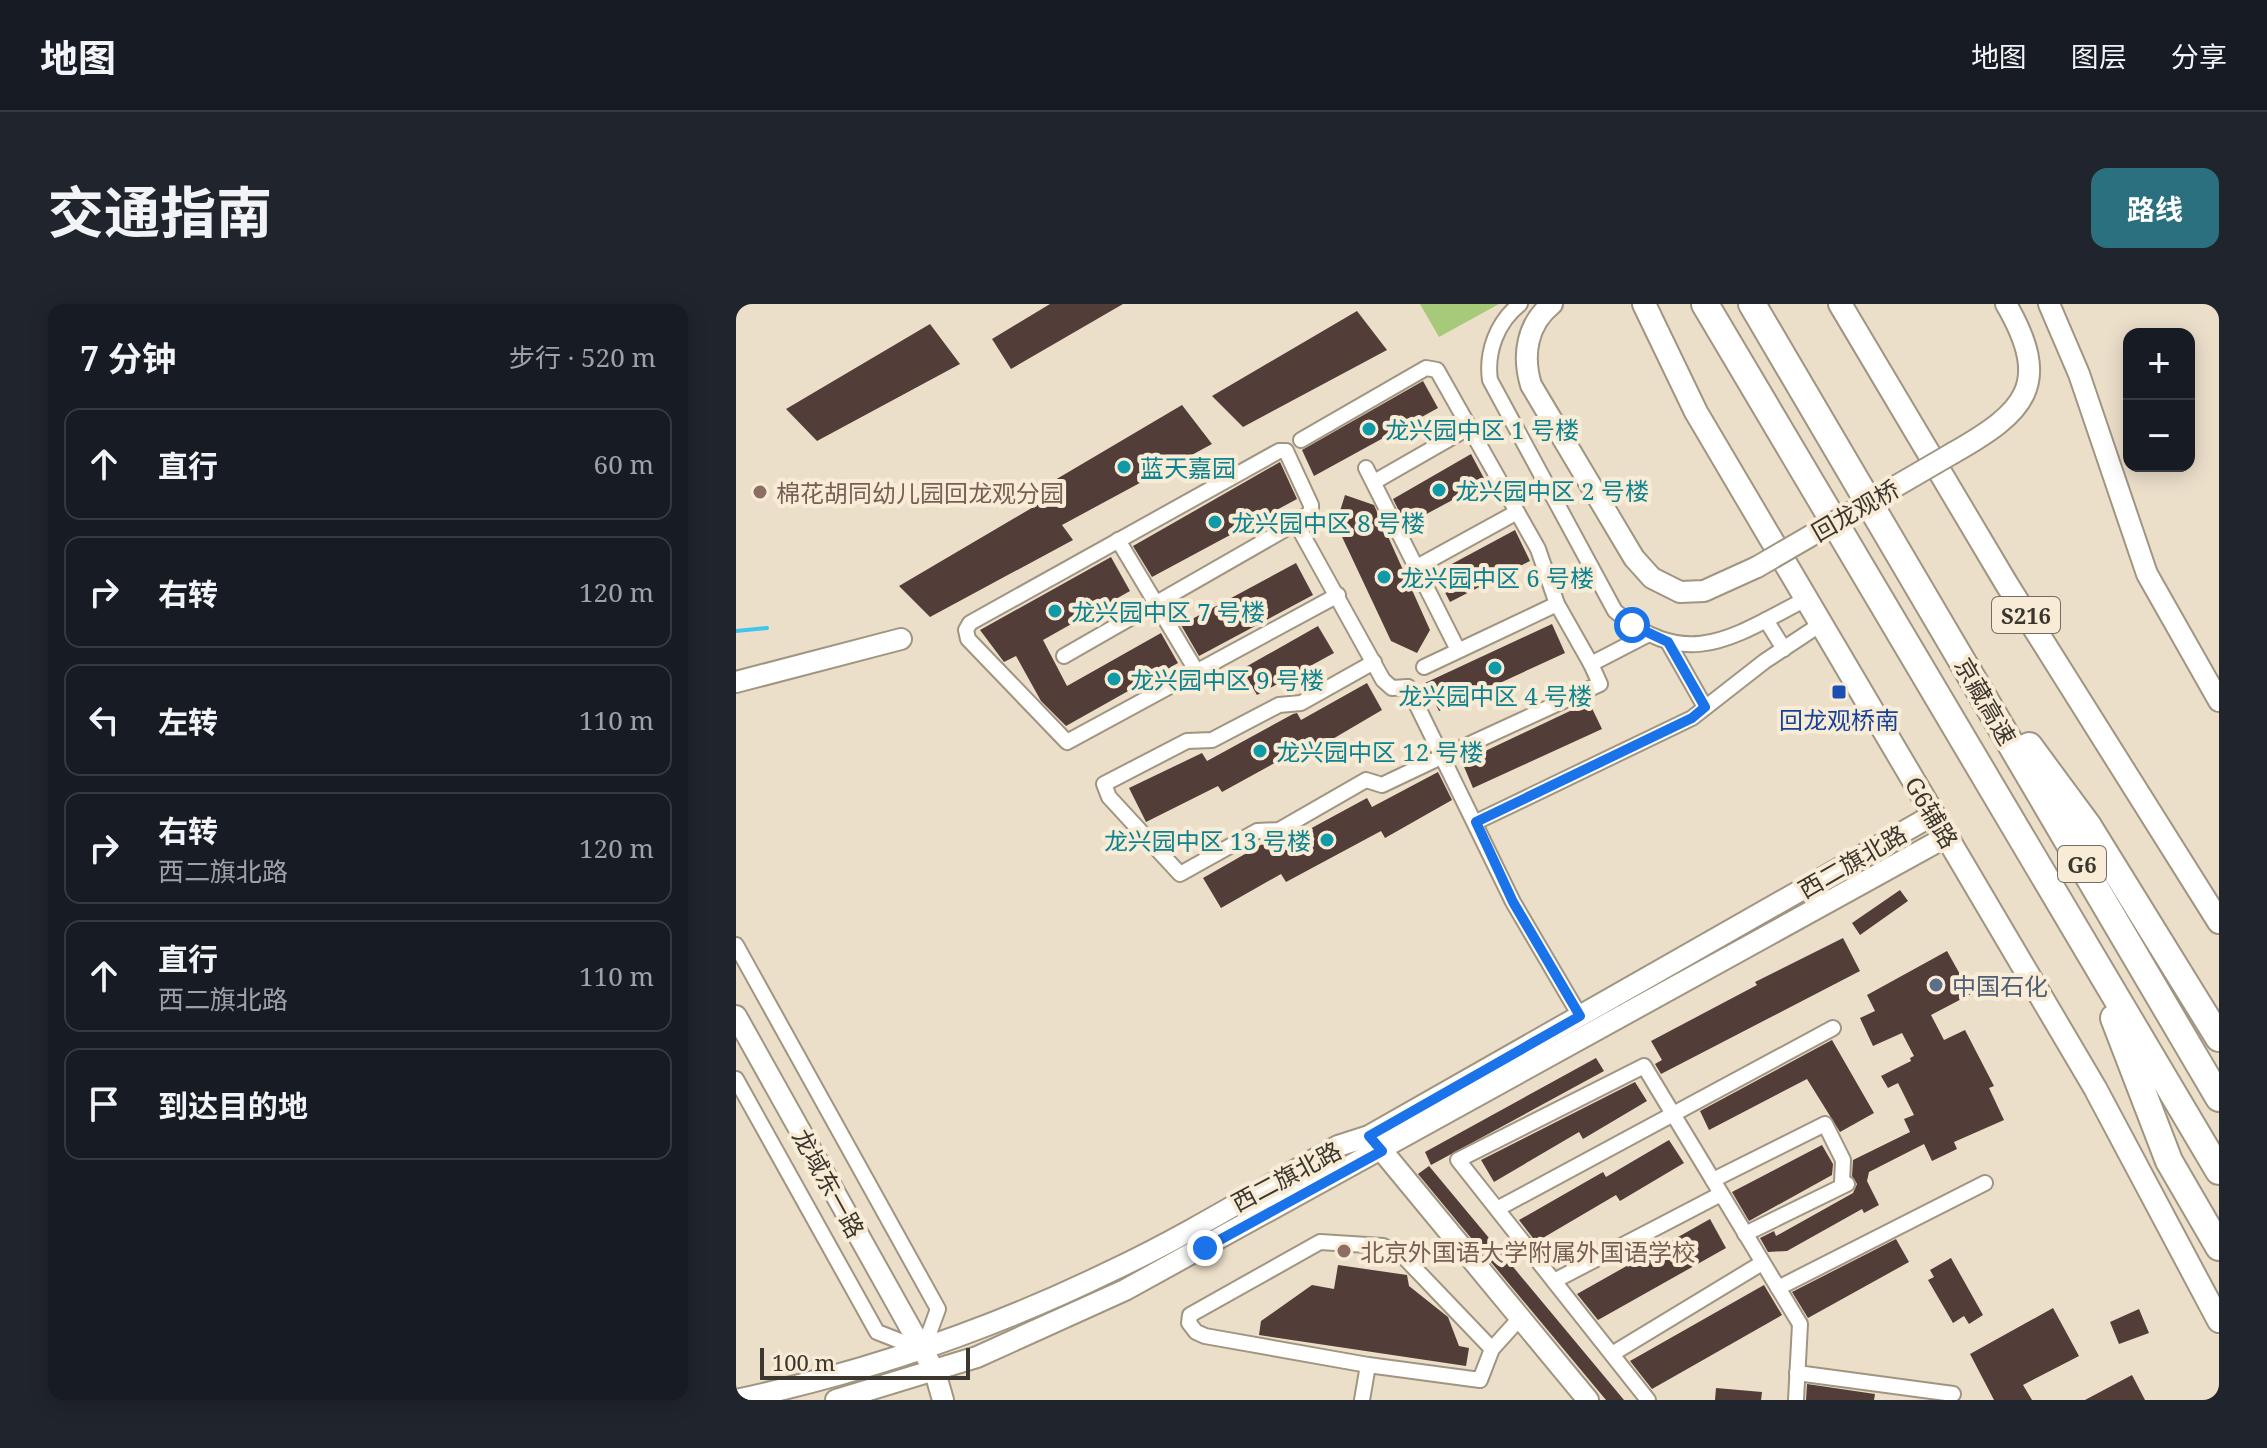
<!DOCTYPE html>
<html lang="zh">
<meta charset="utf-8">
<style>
:root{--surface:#171b24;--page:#20242c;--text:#f1f3f6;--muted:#9ea1a6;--line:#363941;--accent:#2b707f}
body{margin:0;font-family:"Noto Serif","Noto Sans SC",serif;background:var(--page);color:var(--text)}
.controls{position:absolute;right:24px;top:24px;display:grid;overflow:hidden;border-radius:16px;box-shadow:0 4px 20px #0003}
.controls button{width:72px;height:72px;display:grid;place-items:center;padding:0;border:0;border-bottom:2px solid var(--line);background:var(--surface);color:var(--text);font:40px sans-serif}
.scale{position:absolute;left:24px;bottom:20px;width:210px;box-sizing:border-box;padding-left:8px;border:4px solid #3b362e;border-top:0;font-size:22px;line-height:28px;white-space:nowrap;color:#3b362e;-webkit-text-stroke:6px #f9ecd7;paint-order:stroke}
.stop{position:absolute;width:24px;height:24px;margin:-18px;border:6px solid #1a73e8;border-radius:50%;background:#fff}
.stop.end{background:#1a73e8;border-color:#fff;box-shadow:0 2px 8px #0008}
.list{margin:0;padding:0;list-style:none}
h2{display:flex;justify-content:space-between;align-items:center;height:104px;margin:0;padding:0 32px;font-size:34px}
h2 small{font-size:26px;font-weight:400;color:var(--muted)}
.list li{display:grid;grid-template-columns:52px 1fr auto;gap:24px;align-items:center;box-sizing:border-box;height:112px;margin:0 16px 16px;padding:0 16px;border:2px solid var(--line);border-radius:16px}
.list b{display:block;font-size:30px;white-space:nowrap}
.list p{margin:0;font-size:26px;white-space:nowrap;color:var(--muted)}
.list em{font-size:26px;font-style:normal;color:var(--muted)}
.icon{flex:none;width:44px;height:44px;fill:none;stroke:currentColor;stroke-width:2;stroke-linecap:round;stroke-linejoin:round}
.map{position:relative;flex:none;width:1483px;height:1096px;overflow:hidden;border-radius:16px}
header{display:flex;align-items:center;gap:48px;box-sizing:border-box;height:112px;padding:0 40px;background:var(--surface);border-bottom:2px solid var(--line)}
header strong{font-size:38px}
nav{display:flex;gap:44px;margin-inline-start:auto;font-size:28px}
.intro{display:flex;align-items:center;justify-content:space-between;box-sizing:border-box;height:192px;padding:0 48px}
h1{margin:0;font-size:56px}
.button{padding:20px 36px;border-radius:16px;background:var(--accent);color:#fff;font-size:28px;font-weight:700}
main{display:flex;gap:48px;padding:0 48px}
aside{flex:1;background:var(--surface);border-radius:16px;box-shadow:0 4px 20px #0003}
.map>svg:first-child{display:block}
.green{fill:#a7c97a}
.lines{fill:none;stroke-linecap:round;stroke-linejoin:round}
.stream{stroke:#3fc6eb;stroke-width:4}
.building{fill:#533d38}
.street-casing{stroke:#a09580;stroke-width:18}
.secondary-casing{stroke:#a09580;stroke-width:24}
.primary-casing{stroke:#a09580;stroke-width:26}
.highway-casing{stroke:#a09580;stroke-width:30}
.street{stroke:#fff;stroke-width:14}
.secondary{stroke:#fff;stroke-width:20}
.primary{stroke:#fff;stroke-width:22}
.highway{stroke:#fff;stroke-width:26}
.secondary-bridge-casing{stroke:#a09580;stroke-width:24;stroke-linecap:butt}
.secondary-bridge{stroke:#fff;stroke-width:20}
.route{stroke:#1a73e8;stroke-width:10}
.culture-dot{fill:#0f9aa8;stroke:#f9ecd7;stroke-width:3}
.education-dot{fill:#8d6e63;stroke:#f9ecd7;stroke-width:3}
.transit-dot{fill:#1a4fb4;stroke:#f9ecd7;stroke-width:3}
.service-dot{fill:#5c6f8a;stroke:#f9ecd7;stroke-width:3}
.labels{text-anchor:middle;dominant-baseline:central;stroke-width:8;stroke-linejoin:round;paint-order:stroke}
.shield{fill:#f9ecd7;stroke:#746d61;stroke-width:2}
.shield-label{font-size:22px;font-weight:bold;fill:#3b362e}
.culture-label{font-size:24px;fill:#0d838f;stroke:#f9ecd7;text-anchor:start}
.education-label{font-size:24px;fill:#785e54;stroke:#f9ecd7;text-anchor:start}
.street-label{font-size:24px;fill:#3b362e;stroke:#f9ecd7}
.transit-label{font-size:24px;fill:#164399;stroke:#f9ecd7}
.service-label{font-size:24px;fill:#4e5e75;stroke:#f9ecd7;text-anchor:start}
</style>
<header>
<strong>地图</strong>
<nav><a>地图</a><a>图层</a><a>分享</a></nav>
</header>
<div class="intro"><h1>交通指南</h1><a class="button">路线</a></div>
<main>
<aside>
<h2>7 分钟<small>步行 · 520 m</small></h2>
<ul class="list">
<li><svg class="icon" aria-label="ahead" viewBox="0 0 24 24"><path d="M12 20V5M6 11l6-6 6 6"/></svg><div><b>直行</b></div><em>60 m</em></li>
<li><svg class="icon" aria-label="right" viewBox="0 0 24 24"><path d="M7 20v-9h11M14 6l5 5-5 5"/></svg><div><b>右转</b></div><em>120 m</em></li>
<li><svg class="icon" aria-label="left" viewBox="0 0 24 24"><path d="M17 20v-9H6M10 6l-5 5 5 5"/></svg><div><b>左转</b></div><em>110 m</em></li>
<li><svg class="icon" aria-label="right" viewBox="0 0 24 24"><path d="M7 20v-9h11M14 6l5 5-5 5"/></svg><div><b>右转</b><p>西二旗北路</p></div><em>120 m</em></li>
<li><svg class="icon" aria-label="ahead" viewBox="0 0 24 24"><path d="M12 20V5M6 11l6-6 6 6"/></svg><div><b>直行</b><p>西二旗北路</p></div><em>110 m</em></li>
<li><svg class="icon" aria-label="arrive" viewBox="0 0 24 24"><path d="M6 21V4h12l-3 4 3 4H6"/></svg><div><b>到达目的地</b></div></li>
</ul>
</aside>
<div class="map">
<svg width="1483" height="1096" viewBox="0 0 1483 1096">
<rect width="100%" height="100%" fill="#ecdfca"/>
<polygon class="green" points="684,0 763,0 703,33"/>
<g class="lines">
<polyline class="stream" points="0,327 31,324"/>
</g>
<g class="building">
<polygon points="314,0 387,0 275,65 256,35"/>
<polygon points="621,7 651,46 507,123 476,92"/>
<polygon points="194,20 224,60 81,137 50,105"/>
<polygon points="687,77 702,104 578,172 566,146"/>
<polygon points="446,101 476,140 326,221 337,236 194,313 163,282 311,195 302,186"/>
<polygon points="735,150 750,178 670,221 657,195"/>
<polygon points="544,158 561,195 416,273 397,242"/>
<polygon points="609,191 638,201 641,208 694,326 681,349 655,337 600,220"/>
<polygon points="779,226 794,257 714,298 699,269"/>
<polygon points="375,253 394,287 307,336 331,382 425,329 442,359 330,422 305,397 280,352 268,358 244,326"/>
<polygon points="560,259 577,291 463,352 445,321"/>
<polygon points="816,320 829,349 703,407 689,379"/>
<polygon points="582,322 598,349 521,391 506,365"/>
<polygon points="631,379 646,406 578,446 575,439 486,488 482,482 410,518 393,484 466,449 471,457 557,410 561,409 565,416"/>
<polygon points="853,398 866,425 737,484 726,458"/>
<polygon points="702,468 716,496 649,534 645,527 550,578 545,570 485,604 467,574 530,538 535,546 631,494 636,503"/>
<polygon points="1164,586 1172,597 1124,631 1116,619"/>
<polygon points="1107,634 1124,667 925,770 919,760 926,756 915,737 1021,681 1019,678"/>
<polygon points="1211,647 1235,690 1195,711 1208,736 1229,726 1258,782 1253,784 1268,816 1218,838 1221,845 1196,857 1188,840 1133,868 1131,877 1143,901 1128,909 1126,905 1051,947 1032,948 1024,934 1038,927 1040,932 1117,889 1121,880 1116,872 1117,856 1174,828 1168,815 1178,811 1162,779 1152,784 1145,772 1175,757 1174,754 1178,752 1166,729 1137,742 1124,714 1139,707 1131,691"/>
<polygon points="1096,736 1138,809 1104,828 1071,775 973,826 964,807"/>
<polygon points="860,754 868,767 695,861 689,848"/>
<polygon points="899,778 911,797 847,835 843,828 758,878 745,856"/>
<polygon points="933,836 948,859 884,897 880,891 800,938 783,916 867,868 870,873"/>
<polygon points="1086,841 1097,860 1096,871 1013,917 996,888"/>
<polygon points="693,862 888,1096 870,1096 764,969 682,870"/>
<polygon points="974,915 990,944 862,1016 841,990"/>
<polygon points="1160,935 1173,958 1072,1014 1056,988"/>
<polygon points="1215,954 1247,1011 1233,1020 1228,1012 1217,1019 1192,976 1198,973 1194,966"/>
<polygon points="602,961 671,971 673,982 712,1013 723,1042 733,1044 730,1062 523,1031 525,1017 576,981 598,985"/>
<polygon points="1028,981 1046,1011 916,1085 894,1057"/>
<polygon points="1317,1004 1343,1052 1287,1081 1296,1096 1258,1096 1234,1050"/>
<polygon points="1403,1005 1413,1029 1383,1040 1374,1018"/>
<polygon points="1396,1071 1409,1096 1349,1096"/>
<polygon points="1071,1080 1139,1090 1138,1096 1070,1096"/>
<polygon points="980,1084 1026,1088 1025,1096 979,1096"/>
</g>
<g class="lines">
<g class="street-casing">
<g id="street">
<path d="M784,0C761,18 750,48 754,76L879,307C952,369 998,332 1070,295"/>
<polyline points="565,136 690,64 701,66 802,245 821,300 855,360 911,331"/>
<polyline points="630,164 722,346"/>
<polyline points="638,178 734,123"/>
<polyline points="560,219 575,208 575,201 550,147 543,147 234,319 230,326 232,335 331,438 602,291"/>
<polyline points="382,236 461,368"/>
<polyline points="681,263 781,208"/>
<polyline points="1030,316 1048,345"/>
<polyline points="932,338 969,403"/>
<polyline points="328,352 560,219 647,376 656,384 672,383 777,598 844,712"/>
<polyline points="638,358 565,399 543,401 476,436 451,437 368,480 373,493 444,570 521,527 543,526 630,476 646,481 705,453"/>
<polyline points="688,363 821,300"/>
<polyline points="723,445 864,380 855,360"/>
<polyline points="740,518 956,414 1029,357 1085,320"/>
<polyline points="0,641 202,1005 187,1046 141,1028 0,775"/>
<polyline points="977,876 1089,820 1107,856 1106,879"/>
<polyline points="761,905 1097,724"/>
<polyline points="1009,930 1111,880"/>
<polyline points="818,977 985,890"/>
<polyline points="1042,984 1249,879"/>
<polyline points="756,1045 668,953 647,942 584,938 454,1011 453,1019 460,1028 469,1032 632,1061 744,1076 756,1045 784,1014"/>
<polyline points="876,1050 1026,959"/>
<polyline points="1061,1069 1217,1090"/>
<polyline points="626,1096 632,1061"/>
<polyline points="912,1096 722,856 908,762 1064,1020 1060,1096"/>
</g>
</g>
<g class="secondary-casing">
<g id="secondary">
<path d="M816,0C791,20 786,51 795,81L898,254L916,274L944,288L968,287L1021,263"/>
<polyline points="1313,0 1343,70 1411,270 1483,397"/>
<path d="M1217,149C1289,108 1317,81 1270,0"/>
<polyline points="0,378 165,335"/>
<polyline points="0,712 199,1068 207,1096"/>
<polyline points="638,837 852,1096"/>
<path d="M0,1096C130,1068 254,1026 373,968C452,931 527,884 602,842L633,832L1197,511"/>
<polyline points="100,1096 241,1053 389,986 1210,533"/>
</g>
</g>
<g class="primary-casing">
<g id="primary">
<polyline points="908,0 960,108 1359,784 1483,1017"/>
<polyline points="1104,0 1270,279 1483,618"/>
</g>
</g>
<g class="highway-casing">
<g id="highway">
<polyline points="969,0 1483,867"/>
<polyline points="1016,0 1483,794"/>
<polyline points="1293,442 1352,522 1483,734"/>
<polyline points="1378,714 1433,857 1483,943"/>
</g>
</g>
<use href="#street" class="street"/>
<use href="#secondary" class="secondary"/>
<use href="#primary" class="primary"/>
<use href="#highway" class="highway"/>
<g class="secondary-bridge-casing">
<polyline id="secondary-bridge" points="1021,263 1217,149"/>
</g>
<use href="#secondary-bridge" class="secondary-bridge"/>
</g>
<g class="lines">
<polyline class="route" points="469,944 646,847 633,832 844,712 777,598 740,518 956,414 969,403 932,338 896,321"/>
</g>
<g class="culture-dot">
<circle cx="633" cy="125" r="8"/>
<circle cx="388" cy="163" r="8"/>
<circle cx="703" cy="186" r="8"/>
<circle cx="479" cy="218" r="8"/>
<circle cx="648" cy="273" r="8"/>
<circle cx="319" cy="307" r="8"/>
<circle cx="759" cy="364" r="8"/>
<circle cx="378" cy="375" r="8"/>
<circle cx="524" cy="447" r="8"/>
<circle cx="591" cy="536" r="8"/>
</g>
<g class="education-dot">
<circle cx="24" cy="188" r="8"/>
<circle cx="608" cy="947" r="8"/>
</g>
<rect class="transit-dot" x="1095" y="380" width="16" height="16" rx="4"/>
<circle class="service-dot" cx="1200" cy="681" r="8"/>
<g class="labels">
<g class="shield">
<rect x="1256" y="293" width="68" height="36" rx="6"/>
<rect x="1322" y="542" width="48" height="36" rx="6"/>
</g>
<g class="shield-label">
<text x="1290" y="311">S216</text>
<text x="1346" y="560">G6</text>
</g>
<g class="culture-label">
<text x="649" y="125">龙兴园中区 1 号楼</text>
<text x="404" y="163">蓝天嘉园</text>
<text x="719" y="186">龙兴园中区 2 号楼</text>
<text x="495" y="218">龙兴园中区 8 号楼</text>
<text x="664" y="273">龙兴园中区 6 号楼</text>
<text x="335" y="307">龙兴园中区 7 号楼</text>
<text x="394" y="375">龙兴园中区 9 号楼</text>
<text x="759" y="391" text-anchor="middle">龙兴园中区 4 号楼</text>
<text x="540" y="447">龙兴园中区 12 号楼</text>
<text x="575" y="536" text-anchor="end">龙兴园中区 13 号楼</text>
</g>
<g class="education-label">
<text x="40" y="188">棉花胡同幼儿园回龙观分园</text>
<text x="624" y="947">北京外国语大学附属外国语学校</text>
</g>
<g class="street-label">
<text transform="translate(1119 206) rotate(-30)">回龙观桥</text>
<text transform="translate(1250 397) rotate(60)">京藏高速</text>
<text transform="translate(1196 508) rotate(59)">G6辅路</text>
<text transform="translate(1116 557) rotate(-30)">西二旗北路</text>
<text transform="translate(550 872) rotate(-28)">西二旗北路</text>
<text transform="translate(93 879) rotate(61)">龙域东一路</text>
</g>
<g class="transit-label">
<text x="1103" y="415">回龙观桥南</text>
</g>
<g class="service-label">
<text x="1216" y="681">中国石化</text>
</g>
</g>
</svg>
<div class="controls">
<button>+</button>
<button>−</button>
</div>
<div class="scale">100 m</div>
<div class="stop" style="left:896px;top:321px"></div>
<div class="stop end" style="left:469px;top:944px"></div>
</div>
</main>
